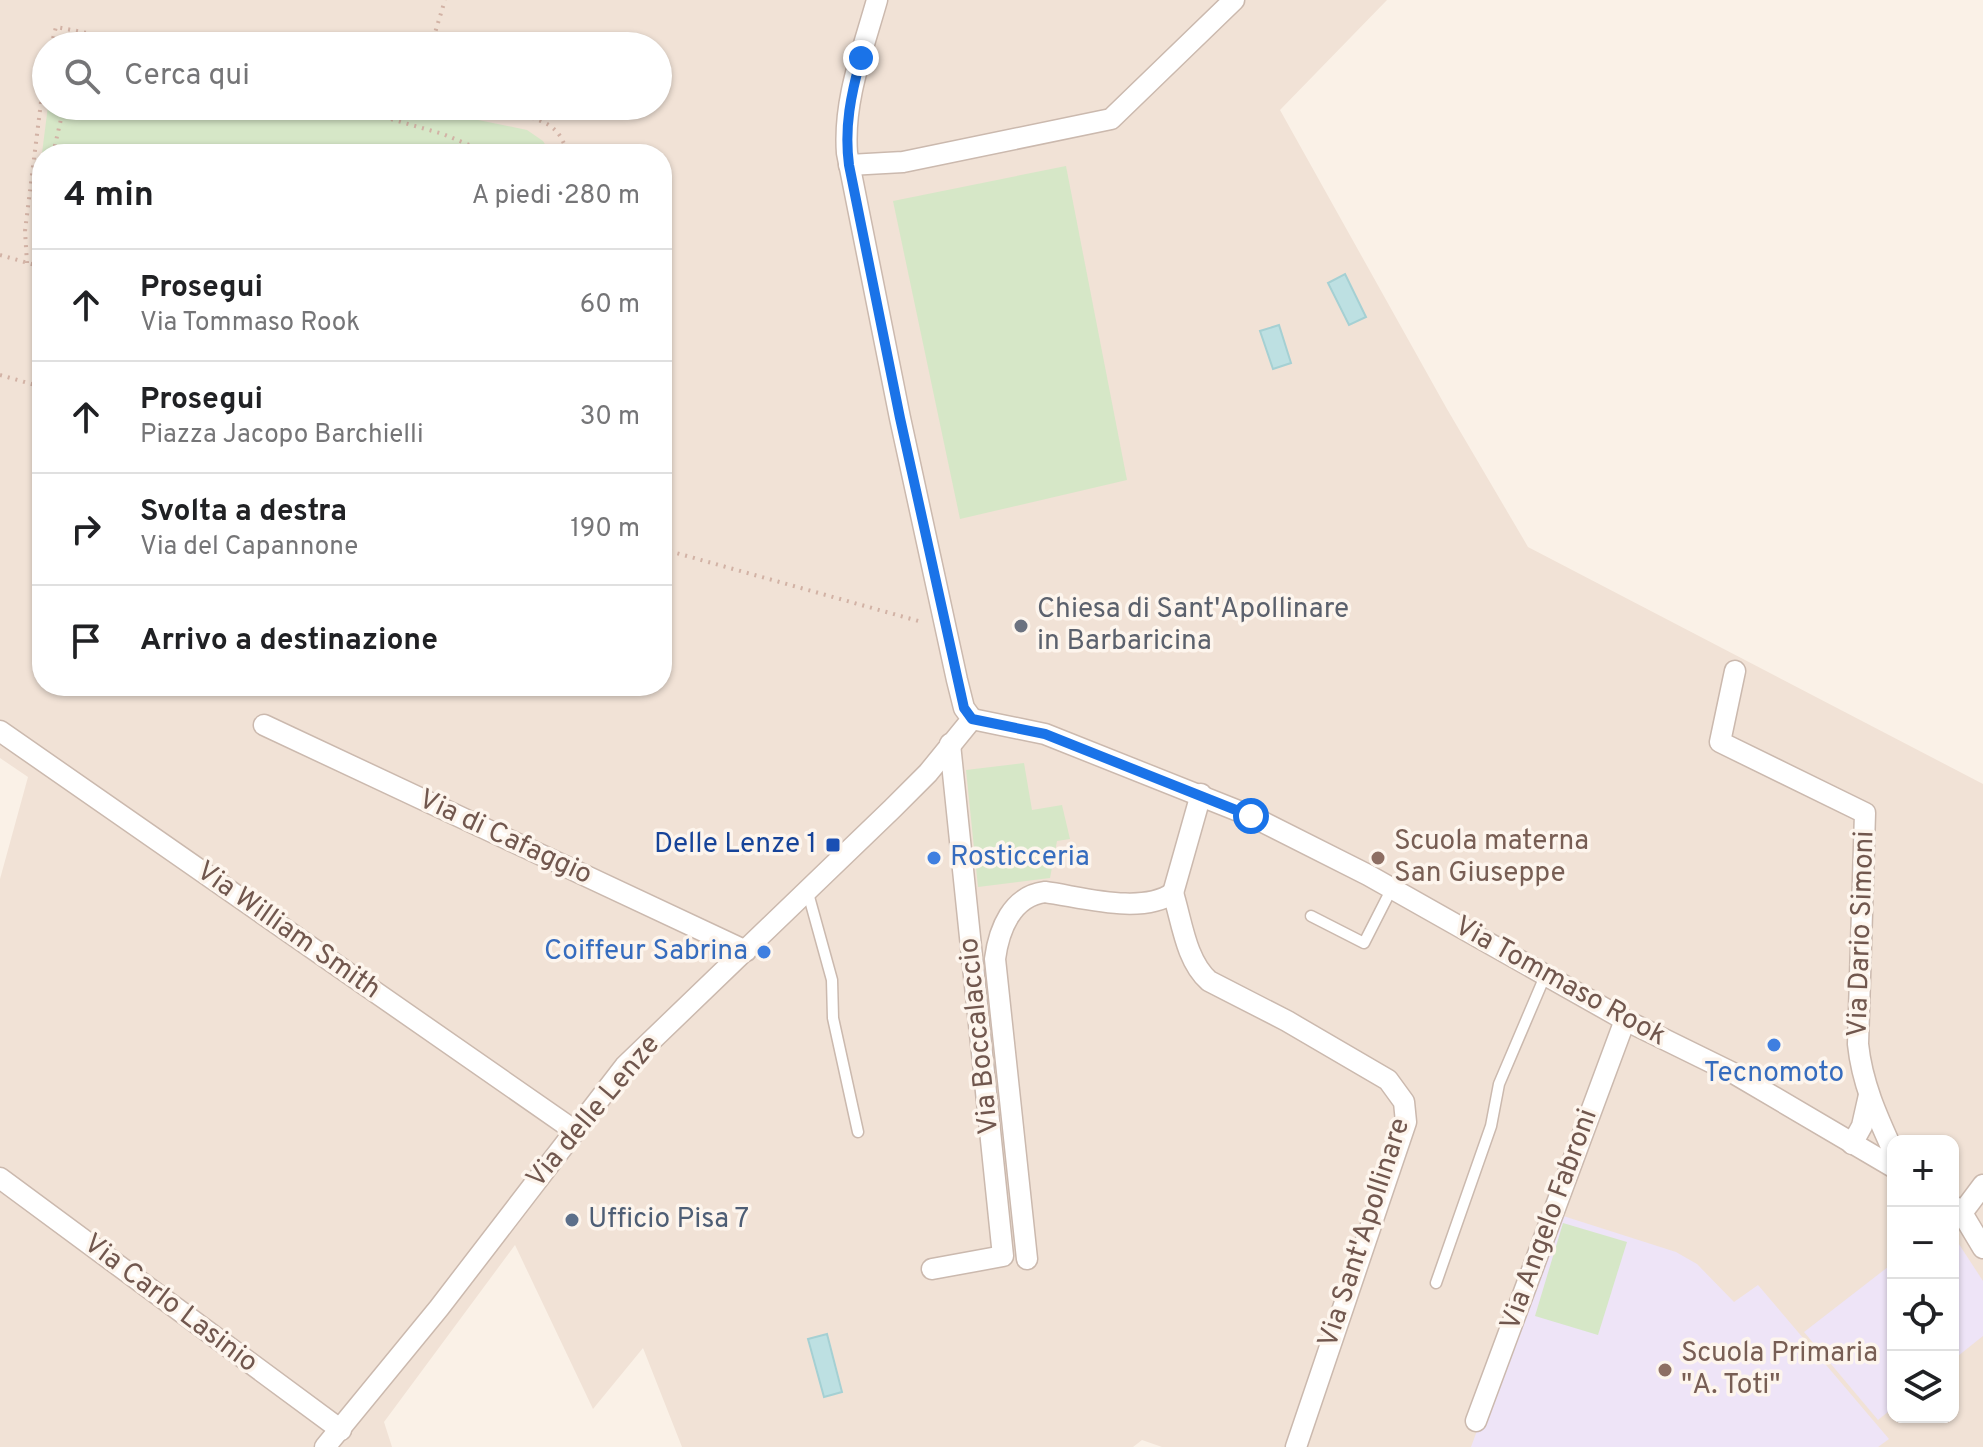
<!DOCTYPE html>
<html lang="it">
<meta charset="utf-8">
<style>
:root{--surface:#fff;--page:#f2f2f2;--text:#202124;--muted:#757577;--line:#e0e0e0}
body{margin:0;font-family:Overpass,sans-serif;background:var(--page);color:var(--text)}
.controls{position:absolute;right:24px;bottom:24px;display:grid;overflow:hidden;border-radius:16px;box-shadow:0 2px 6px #0004}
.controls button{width:72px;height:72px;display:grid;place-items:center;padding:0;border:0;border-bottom:2px solid var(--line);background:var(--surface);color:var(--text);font:40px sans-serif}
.stop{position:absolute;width:24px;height:24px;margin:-18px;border:6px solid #1a73e8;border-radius:50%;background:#fff}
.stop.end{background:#1a73e8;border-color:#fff;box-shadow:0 2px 8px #0008}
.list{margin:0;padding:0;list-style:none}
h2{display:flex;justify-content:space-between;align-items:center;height:104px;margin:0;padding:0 32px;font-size:34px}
h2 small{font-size:26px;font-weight:400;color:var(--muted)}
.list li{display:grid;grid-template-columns:52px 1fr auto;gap:24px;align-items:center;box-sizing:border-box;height:112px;padding:0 32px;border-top:2px solid var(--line)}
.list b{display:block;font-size:30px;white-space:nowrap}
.list p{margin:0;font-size:26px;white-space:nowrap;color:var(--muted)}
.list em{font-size:26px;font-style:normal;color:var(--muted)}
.icon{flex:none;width:44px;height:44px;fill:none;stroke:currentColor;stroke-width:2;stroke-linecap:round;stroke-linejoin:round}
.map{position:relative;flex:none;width:1983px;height:1447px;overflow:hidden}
.search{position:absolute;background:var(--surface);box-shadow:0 2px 6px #0004;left:32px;top:32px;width:640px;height:88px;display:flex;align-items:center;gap:20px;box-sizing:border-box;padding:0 28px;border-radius:44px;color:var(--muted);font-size:30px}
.panel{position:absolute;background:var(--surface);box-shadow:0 2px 6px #0004;left:32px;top:144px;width:640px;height:552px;border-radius:32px}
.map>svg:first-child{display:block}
.residential{fill:#f1e2d6;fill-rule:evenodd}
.education{fill:#eee4f7}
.green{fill:#d6e7c7}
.water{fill:#bde0e2;stroke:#a5d0d3;stroke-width:2}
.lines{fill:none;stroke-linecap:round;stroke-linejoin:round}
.lane-casing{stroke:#cbb9ae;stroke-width:13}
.street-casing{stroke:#cbb9ae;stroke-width:23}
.path{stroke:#d2b2a5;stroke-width:4;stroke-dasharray:2 6;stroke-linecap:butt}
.lane{stroke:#fff;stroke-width:10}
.street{stroke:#fff;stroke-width:20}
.route{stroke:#1a73e8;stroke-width:10}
.worship-dot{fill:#6b7280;stroke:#fdf5ed;stroke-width:3}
.transit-dot{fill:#1a4fb4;stroke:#fdf5ed;stroke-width:3}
.shop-dot{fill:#3f7fe0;stroke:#fdf5ed;stroke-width:3}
.education-dot{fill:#8d6e63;stroke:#fdf5ed;stroke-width:3}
.service-dot{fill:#5c6f8a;stroke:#fdf5ed;stroke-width:3}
.labels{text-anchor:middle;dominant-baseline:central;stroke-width:7;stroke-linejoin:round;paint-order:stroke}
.worship-label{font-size:28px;fill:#5b616d;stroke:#fdf5ed;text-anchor:start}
.street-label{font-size:28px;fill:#71574e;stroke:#fdf5ed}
.education-label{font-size:28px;fill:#785e54;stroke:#fdf5ed;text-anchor:start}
.transit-label{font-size:28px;fill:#164399;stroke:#fdf5ed;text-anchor:end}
.shop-label{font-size:28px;fill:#366cbe;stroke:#fdf5ed;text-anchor:start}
.service-label{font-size:28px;fill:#4e5e75;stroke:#fdf5ed;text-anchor:start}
</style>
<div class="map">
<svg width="1983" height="1447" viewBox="0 0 1983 1447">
<rect width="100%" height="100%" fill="#faf1e7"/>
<path class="residential" d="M0,0H1387L1280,110L1447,409L1528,547L1983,784V1447H1162L1142,1440L1133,1447H682L643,1348L593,1409L515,1245L384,1422L392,1447H0V879L28,777L0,758ZM46,46H658V106H46ZM42,154H662V686H42ZM1893,1141H1953V1417H1893Z"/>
<g class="education">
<polygon points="1557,1214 1676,1252 1697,1264 1734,1302 1758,1285 1889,1439 1878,1447 1471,1447"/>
<polygon points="1953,1235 1983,1281 1983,1336 1953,1360"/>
<polygon points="1893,1263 1893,1408 1878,1420 1804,1332"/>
</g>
<g class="green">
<polygon points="48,106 410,106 527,130 543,141 551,154 42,154 42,249 35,241 35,208"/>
<polygon points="1066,166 1127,480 960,519 893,201"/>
<polygon points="1024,763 1032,810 1062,805 1070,839 1057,841 1050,878 978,887 966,770"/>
<polygon points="1563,1223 1627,1242 1598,1335 1535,1316"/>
</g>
<g class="water">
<polygon points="1345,274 1366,317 1349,325 1328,283"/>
<polygon points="1279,325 1291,363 1273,369 1260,331"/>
<polygon points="827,1334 842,1392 824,1397 808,1339"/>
</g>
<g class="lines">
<g class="lane-casing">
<g id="lane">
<polyline points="808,893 832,980 833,1018 858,1132"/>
<polyline points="1311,916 1364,943 1392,888"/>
<polyline points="1436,1283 1491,1126 1499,1084 1545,976"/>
</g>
</g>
<g class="street-casing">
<g id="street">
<polyline points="849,165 903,162 1111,119 1234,0"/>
<path d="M1735,671L1720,742L1865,813L1858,1044C1862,1083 1877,1116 1893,1151"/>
<polyline points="972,719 1045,734 1251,816 1368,875 1625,1020 1735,1074 1893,1167"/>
<polyline points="264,725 746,951"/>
<polyline points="0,731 575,1131"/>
<path d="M1173,893C1182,922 1186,961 1209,981L1287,1021L1388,1080L1404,1102L1406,1122L1296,1447"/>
<polyline points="1173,893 1201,794"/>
<polyline points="1852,1144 1862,1126 1869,1095"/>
<polyline points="0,1178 341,1430"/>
<polyline points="1953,1206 1962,1213 1983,1248"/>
<polyline points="1962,1213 1983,1185"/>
<path d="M1027,1259L995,959C999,929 1012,896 1045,892C1082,897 1141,915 1173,893"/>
<polyline points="932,1269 1003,1256 950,744"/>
<polyline points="1476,1421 1625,1020"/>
<path d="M325,1447L439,1308L625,1066L892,809L928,773L972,719L964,708L957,680L900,418L847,153C843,101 863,50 877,0"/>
</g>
</g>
<g class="path">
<polyline points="51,46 56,27 155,46"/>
<polyline points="431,46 445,0"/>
<polyline points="345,106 443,134 491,154"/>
<path d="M469,106C492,111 540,113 556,131C562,137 565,146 568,154"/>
<polyline points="53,154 64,106"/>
<polyline points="0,255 42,267"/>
<polyline points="27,263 25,231 46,62"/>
<polyline points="0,375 42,387"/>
<polyline points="662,549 922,622"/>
</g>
<use href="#lane" class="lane"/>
<use href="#street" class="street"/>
</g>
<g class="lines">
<path class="route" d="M861,58C851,94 844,127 849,165L900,418L964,708L972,719L1045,734L1251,816"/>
</g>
<circle class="worship-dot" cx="1021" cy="626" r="8"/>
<rect class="transit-dot" x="825" y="837" width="16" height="16" rx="4"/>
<g class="shop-dot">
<circle cx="934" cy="858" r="8"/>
<circle cx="764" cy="952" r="8"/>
<circle cx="1774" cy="1045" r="8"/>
</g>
<g class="education-dot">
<circle cx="1378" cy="858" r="8"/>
<circle cx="1665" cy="1370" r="8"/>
</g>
<circle class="service-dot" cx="572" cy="1220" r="8"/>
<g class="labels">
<g class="worship-label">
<text x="1037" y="610">Chiesa di Sant'Apollinare<tspan x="1037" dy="32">in Barbaricina</tspan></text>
</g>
<g class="street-label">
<text transform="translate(505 838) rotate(25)">Via di Cafaggio</text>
<text transform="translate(288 931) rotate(35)">Via William Smith</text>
<text transform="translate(1862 934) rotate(-88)">Via Dario Simoni</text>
<text transform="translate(1560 982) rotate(29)">Via Tommaso Rook</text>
<text transform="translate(980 1036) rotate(-96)">Via Boccalaccio</text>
<text transform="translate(594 1112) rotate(-50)">Via delle Lenze</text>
<text transform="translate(1550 1220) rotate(-70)">Via Angelo Fabroni</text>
<text transform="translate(1365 1233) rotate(-72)">Via Sant'Apollinare</text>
<text transform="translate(170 1304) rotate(37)">Via Carlo Lasinio</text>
</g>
<g class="education-label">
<text x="1394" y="842">Scuola materna<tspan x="1394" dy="32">San Giuseppe</tspan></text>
<text x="1681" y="1354">Scuola Primaria<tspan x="1681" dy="32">"A. Toti"</tspan></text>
</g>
<g class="transit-label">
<text x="817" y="845">Delle Lenze 1</text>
</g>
<g class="shop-label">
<text x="950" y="858">Rosticceria</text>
<text x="748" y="952" text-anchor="end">Coiffeur Sabrina</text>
<text x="1774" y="1074" text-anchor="middle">Tecnomoto</text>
</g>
<g class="service-label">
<text x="588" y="1220">Ufficio Pisa 7</text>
</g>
</g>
</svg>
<div class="controls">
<button>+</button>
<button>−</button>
<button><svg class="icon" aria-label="locate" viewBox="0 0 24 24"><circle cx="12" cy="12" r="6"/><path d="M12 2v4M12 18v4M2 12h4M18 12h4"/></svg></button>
<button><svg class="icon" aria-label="layers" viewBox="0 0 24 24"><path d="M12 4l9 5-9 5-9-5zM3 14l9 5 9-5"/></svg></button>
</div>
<div class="stop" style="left:1251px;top:816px"></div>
<div class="stop end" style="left:861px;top:58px"></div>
<div class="search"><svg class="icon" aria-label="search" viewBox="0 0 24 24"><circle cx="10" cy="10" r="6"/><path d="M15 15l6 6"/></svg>Cerca qui</div>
<section class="panel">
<h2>4 min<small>A piedi · 280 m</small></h2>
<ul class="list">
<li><svg class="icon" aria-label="ahead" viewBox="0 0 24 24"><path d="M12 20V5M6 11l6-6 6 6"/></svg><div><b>Prosegui</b><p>Via Tommaso Rook</p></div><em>60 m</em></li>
<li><svg class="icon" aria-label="ahead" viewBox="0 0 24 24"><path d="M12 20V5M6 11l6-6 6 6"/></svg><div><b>Prosegui</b><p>Piazza Jacopo Barchielli</p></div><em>30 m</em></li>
<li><svg class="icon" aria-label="right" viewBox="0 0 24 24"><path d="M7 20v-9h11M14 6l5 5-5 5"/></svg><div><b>Svolta a destra</b><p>Via del Capannone</p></div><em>190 m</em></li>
<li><svg class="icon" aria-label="arrive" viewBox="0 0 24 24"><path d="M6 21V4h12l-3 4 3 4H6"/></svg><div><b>Arrivo a destinazione</b></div></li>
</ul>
</section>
</div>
